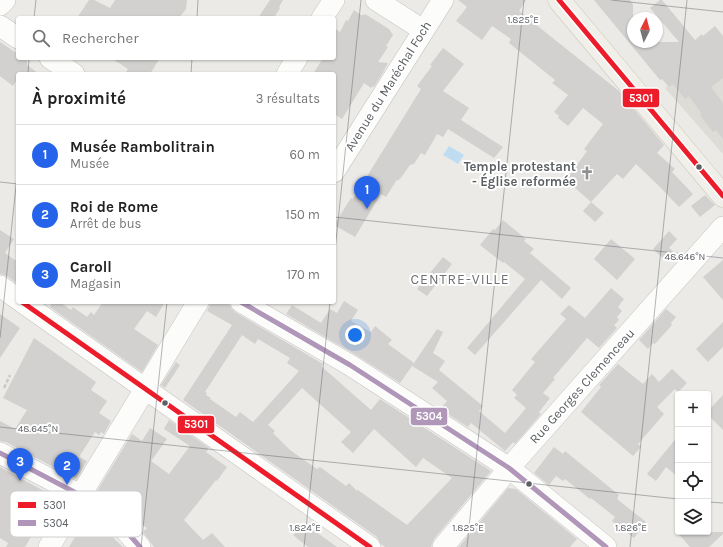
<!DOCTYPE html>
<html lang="fr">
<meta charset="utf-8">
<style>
:root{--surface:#fff;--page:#f6f6f6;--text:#222;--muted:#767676;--line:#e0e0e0;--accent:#2563eb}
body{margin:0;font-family:Karla,sans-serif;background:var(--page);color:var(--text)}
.controls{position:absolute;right:12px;bottom:12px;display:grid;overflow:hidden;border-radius:4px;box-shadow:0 1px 3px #0004}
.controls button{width:36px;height:36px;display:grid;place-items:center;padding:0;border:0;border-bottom:1px solid var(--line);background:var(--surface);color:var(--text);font:20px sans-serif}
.compass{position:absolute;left:627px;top:12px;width:36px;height:36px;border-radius:50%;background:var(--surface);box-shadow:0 1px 3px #0004;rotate:6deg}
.you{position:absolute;left:355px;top:335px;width:14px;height:14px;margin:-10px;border:3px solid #fff;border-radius:50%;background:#1a73e8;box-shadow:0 0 0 6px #1a73e833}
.badge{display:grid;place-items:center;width:26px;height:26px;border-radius:50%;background:var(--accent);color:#fff;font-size:13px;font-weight:700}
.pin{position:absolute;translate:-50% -33px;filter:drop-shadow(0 1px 2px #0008)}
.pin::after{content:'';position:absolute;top:21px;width:14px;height:12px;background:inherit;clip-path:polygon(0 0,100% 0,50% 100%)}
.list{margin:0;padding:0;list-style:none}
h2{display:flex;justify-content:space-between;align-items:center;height:52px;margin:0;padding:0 16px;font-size:17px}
h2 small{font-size:13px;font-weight:400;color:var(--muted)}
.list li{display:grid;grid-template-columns:26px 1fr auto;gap:12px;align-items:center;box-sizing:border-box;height:60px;padding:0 16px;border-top:1px solid var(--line)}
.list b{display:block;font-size:15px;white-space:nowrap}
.list p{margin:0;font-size:13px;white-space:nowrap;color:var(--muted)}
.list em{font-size:13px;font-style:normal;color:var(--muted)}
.icon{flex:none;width:22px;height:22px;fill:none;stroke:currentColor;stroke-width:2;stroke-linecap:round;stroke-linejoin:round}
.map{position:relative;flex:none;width:723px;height:547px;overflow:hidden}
.search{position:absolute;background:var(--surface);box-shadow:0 1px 3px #0004;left:16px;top:16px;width:320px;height:44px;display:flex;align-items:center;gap:10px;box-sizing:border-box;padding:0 14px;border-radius:4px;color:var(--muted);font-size:15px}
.panel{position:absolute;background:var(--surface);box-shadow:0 1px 3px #0004;left:16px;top:72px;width:320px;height:232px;border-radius:4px}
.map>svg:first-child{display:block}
.education{fill:#dedcd7}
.water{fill:#c0dcf0}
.building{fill:#d2d1cf;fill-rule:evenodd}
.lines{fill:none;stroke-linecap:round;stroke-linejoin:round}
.minor-casing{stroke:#c6c6c6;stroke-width:22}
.major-casing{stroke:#d0c9b8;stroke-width:23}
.path{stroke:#c6cac8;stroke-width:2.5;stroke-dasharray:4 2;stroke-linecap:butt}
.minor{stroke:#fcfcfb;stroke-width:21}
.major{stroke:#f1efe9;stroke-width:22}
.bus-1-casing{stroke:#fff;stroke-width:8}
.bus-2-casing{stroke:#fff;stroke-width:8}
.bus-1{stroke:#ed1c2a;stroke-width:5}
.bus-2{stroke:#b096b8;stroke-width:5}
.ticks{fill:none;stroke:#5c6063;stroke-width:1;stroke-opacity:0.45}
.bus-dot{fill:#5c6063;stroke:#fff;stroke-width:1.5}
.labels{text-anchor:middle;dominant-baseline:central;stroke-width:4;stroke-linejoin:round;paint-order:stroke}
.street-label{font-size:13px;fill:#5c6063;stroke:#fff}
.poi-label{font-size:13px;font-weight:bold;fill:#5c6063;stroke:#fff;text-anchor:end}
.neighbourhood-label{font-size:14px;letter-spacing:1px;fill:#6e7175;stroke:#fff}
.key{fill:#fff;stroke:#cecfd0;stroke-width:1}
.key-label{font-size:11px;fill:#5c6063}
.ticks-label{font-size:10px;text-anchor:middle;fill:#5c6063;stroke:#fff;stroke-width:4;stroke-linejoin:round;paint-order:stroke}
.line-badge{stroke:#fff;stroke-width:1.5}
.badge-label{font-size:11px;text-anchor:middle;font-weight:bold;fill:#fff}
</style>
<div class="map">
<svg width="723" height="547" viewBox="0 0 723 547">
<rect width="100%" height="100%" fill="#ebeae7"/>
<polygon class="education" points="723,41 723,154 665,88"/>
<polygon class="water" points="449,146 464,155 458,164 443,155"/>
<g class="building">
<polygon points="89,0 94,0 110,8 115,0 187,0 186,9 179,18 77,18"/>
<polygon points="270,0 283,0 279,7 280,8 274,18 258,18"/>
<polygon points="458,0 526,0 519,11 619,91 664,145 657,153 675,169 672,172 693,194 679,207 659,186 636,164 623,179 617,174 591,202 566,180 587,151 584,149 603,124 583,108 568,126 558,118 559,116 554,112 568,95 552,83 555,80 509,43 511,39 492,26 482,40 456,21 467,7"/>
<polygon points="594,0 630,0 633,4 633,42 679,42 650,8 660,0 662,0 695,40 702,34 703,36 715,26 723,36 723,78 711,87 723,103 723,139 716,130 713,132 700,115 702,114 689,96 685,99 673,84 669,87 662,79 660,80"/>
<polygon points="354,10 361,15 364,15 365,14 389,29 393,35 386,46 388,47 378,62 388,63 382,74 374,87 373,86 371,88 364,83 342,119 334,114 334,74 313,74 323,58 334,58 334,28 340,32 346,20 348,21"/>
<polygon points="0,42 18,54 18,58 25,58 27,60 27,65 39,74 18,74 18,78 13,86 0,76"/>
<polygon points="443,48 464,64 443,91 469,108 461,120 503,147 494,158 448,129 443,137 437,134 425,155 421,153 414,164 410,165 400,179 396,181 386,197 381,194 355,237 334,225 351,198 353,199 421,89 417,86 432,66 430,65"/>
<polygon points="111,58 160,58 150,74 125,74 128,69"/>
<polygon points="705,195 715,205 700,217 691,206"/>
<polygon points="591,202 604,213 595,222 583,211"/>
<polygon points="503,220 526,239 524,241 534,249 530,253 571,288 562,299 541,280 475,355 467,348 525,279 504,262 503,263 480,245 493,229 495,230"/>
<polygon points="0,230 14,239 5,253 18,262 18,284 7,276 0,274"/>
<polygon points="669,231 677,239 669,248 674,252 666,261 653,249"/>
<polygon points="611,239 635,259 617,280 594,259"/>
<polygon points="443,257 452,264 427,296 417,289"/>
<polygon points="723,260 723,300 703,277"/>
<polygon points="611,288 624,299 618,307 622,311 617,317 619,320 614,325 617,328 599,348 587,338 553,378 555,379 543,393 550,398 539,412 541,414 515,444 513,442 505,451 471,423 468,427 440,409 447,401 432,388 438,382 412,366 437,329 443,332 433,353 445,361 439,370 483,406 479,411 505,433 526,408 514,398 517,395 512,390 535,362 531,359 566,319 560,314 569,305 585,318"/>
<polygon points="344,301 358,310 351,321 371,332 375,326 392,340 388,344 414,363 400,383 356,355 286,314 292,305 321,323 330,309 337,313"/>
<polygon points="52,302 60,302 71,310 73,307 87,317 91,312 94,315 103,302 165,302 156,317 147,311 134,329 158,345 142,372 50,307"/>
<path d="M211,302H225L230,305L231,308L235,312L323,364L321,366L371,410L380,399L491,471L434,539L431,547H385L381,544L377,537L183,400L232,325L207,311ZM242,335L255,344L258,339L290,358L287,363L299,371L253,422L240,412L236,417L210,399L211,398L206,395L207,393L205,392ZM302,388L351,432L341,442L353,453L374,429L416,467L423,458L452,478L407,525L358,490L357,491L349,483L346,486L320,467L317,469L290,450L273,433L275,431L268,425Z"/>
<polygon points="666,309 676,317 671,323 672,325 655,344 653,343 648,349 639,340"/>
<polygon points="0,314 20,328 0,358"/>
<polygon points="723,322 723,347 708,362 696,349"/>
<polygon points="34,338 96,382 91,390 107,401 99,413 111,421 104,434 101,432 99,435 95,432 79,457 87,461 76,479 6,442 0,441 0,421 15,429 27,410 3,398"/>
<polygon points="176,362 180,365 165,388 161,385"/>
<polygon points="618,364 643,384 652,374 659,382 672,369 687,383 678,392 675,389 657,407 664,414 638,444 641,447 633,456 581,412 601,387 599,385"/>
<polygon points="723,395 723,430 708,415 708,411"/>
<polygon points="169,420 209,448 206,452 227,467 217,481 216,480 184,520 203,540 212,533 225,547 154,547 143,532 147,528 97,491 132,434 142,441 150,428 167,439 151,461 169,474 190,446 164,429"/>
<polygon points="678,436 678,477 666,467 656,481 647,474"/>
<polygon points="554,447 563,454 565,451 619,495 617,499 646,522 634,538 612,521 615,517 591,498 590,499 565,479 563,481 556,476 549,485 534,473"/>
<polygon points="0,467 55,497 25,547 6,547 8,543 0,538"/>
<polygon points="508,488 516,489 577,539 570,547 459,547"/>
<polygon points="87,517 100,526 123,547 69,547"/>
<polygon points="305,524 337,547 308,547 293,535"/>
<polygon points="677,532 723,532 723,534 709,547 690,547"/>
</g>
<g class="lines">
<g class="minor-casing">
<g id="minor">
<polyline points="376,0 423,30"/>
<polyline points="0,5 5,0"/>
<polyline points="322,18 334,0"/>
<polyline points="0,26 18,38"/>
<polyline points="50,58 74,74"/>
<polyline points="287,74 297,58"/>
<polyline points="334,172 443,0"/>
<polyline points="0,286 18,299"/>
<polyline points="22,302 370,547"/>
<polyline points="241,302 350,365 509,468 606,547"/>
<polyline points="0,453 80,495 120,524 140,547"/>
<polyline points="49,547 198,302"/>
<polyline points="443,547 517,459 723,227"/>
</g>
</g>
<g class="major-casing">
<polyline id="major" points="559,0 723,196"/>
</g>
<polyline class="path" points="4,388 10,375"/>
<use href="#minor" class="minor"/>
<use href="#major" class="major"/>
<g class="bus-1-casing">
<g id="bus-1">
<polyline points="559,0 723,196"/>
<polyline points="22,302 370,547"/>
</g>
</g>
<g class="bus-2-casing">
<g id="bus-2">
<polyline points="241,302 350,365 509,468 606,547"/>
<polyline points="0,453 80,495 120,524 140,547"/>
</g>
</g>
<use href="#bus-1" class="bus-1"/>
<use href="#bus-2" class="bus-2"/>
</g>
<path class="ticks" d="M611,0L723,12M34,18L36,0M197,18L198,0M28,74L29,58M191,74L192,58M0,182L18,184M334,217L723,258M334,260L361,0M0,338L18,167M0,427L678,499M708,502L723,503M141,547L167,302M304,547L330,302M467,547L524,0M630,547L687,0"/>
<defs>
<g id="church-bare" transform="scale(1.08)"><path d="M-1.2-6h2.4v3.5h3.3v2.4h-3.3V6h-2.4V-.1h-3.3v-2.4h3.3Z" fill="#8e9091" stroke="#fff" stroke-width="2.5" paint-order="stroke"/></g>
</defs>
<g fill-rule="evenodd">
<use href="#church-bare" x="587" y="173"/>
</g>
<g class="bus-dot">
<circle cx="699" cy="167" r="3.5"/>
<circle cx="165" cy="403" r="3.5"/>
<circle cx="529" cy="484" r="3.5"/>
</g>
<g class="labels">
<g class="street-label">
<text transform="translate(388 86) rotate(-58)">Avenue du Maréchal Foch</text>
<text transform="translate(582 386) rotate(-48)">Rue Georges Clemenceau</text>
</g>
<g class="poi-label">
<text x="576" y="166">Temple protestant<tspan x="576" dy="15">- Église reformée</tspan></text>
</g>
<g class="neighbourhood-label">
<text x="460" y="279">CENTRE-VILLE</text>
</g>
</g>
<rect x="10" y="491" width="132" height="46" rx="6" class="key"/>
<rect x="18" y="502" width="18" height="6" fill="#ed1c2a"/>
<rect x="18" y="520" width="18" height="6" fill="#b096b8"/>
<g class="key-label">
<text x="43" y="509">5301</text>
<text x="43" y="527">5304</text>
</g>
<g class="ticks-label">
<text x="523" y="23">1.825°E</text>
<text x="685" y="260">48.646°N</text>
<text x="38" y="432">48.645°N</text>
<text x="305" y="531">1.824°E</text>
<text x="468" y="531">1.825°E</text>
<text x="631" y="531">1.826°E</text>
</g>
<g class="line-badge">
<rect x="622" y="88" width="38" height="20" rx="4" fill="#ed1c2a"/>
<rect x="410" y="407" width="38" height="19" rx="4" fill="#b096b8"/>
<rect x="177" y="415" width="38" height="19" rx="4" fill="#ed1c2a"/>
</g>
<g class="badge-label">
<text x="641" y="102">5301</text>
<text x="429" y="420">5304</text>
<text x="196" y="428">5301</text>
</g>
</svg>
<div class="controls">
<button>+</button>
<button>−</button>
<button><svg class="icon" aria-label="locate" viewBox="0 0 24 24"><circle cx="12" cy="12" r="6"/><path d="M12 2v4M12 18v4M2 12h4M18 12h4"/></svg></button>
<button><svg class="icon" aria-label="layers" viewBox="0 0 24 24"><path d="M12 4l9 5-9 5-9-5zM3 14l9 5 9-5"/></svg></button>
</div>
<svg class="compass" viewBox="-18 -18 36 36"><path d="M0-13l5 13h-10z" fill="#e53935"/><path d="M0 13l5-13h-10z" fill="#767676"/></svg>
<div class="you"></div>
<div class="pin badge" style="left:367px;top:209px">1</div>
<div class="pin badge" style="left:67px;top:485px">2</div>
<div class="pin badge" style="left:20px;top:481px">3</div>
<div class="search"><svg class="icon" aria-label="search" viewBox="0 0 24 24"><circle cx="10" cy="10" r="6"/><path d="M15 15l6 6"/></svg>Rechercher</div>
<section class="panel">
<h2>À proximité<small>3 résultats</small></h2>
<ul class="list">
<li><span class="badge">1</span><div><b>Musée Rambolitrain</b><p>Musée</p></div><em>60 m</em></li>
<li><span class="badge">2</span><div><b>Roi de Rome</b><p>Arrêt de bus</p></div><em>150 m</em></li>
<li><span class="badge">3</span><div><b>Caroll</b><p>Magasin</p></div><em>170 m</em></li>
</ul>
</section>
</div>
